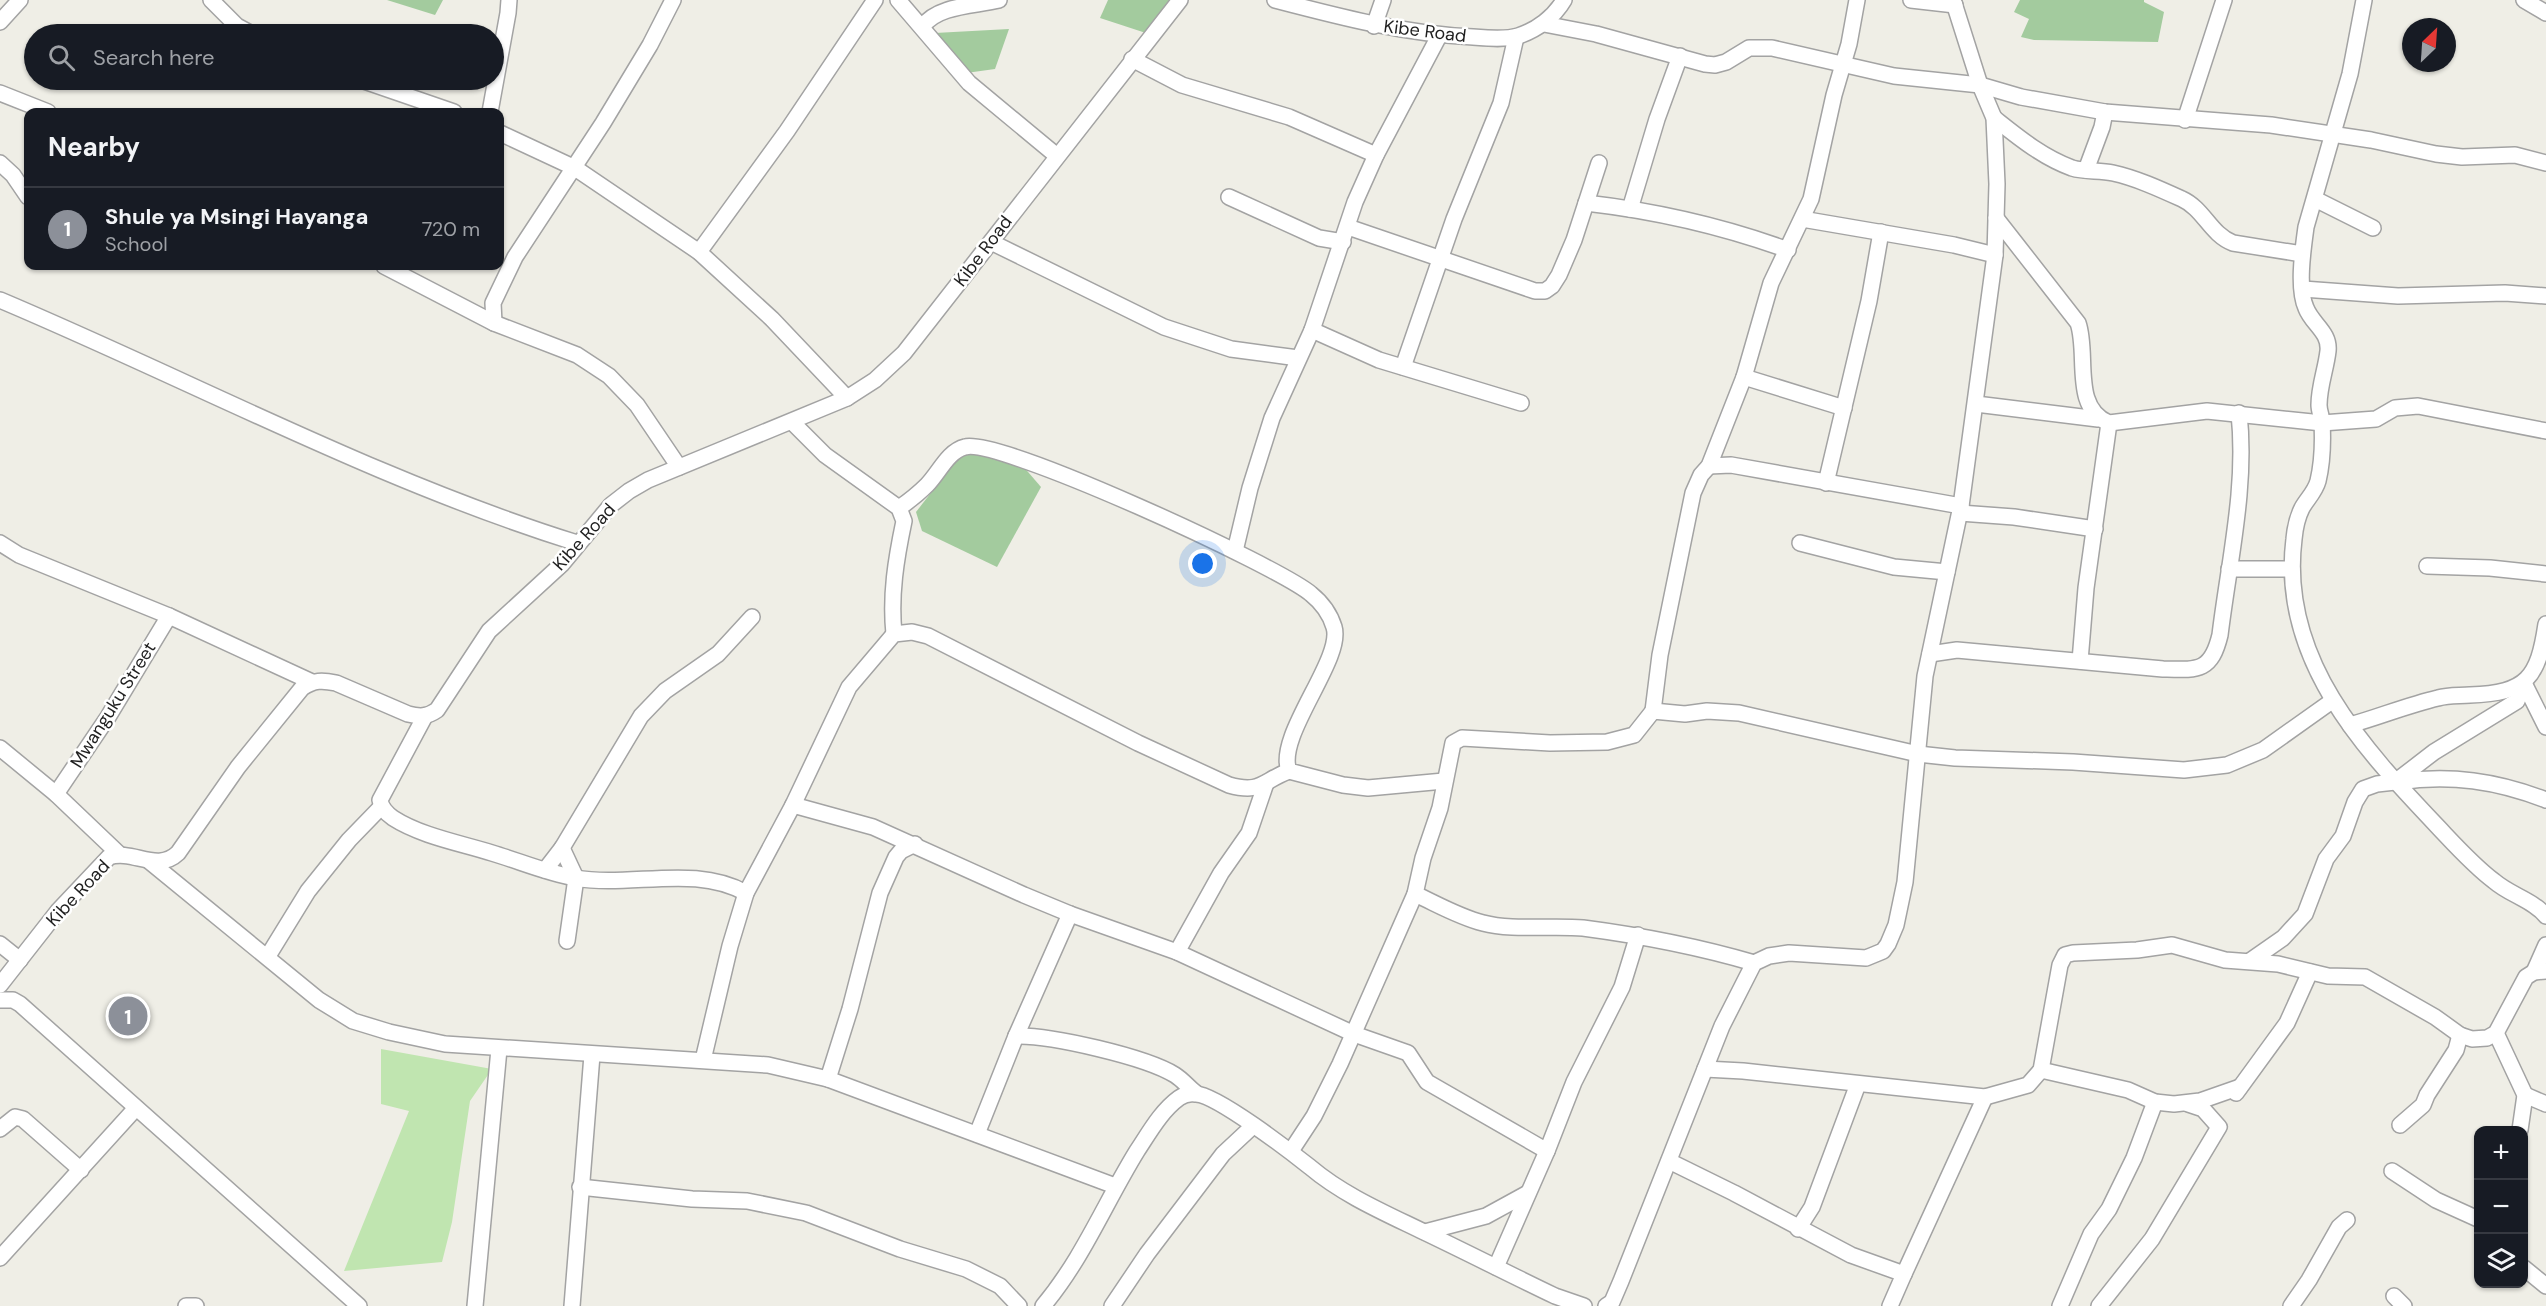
<!DOCTYPE html>
<meta charset="utf-8">
<style>
:root{--surface:#171b24;--page:#242831;--text:#f1f3f6;--muted:#9ea1a6;--line:#363941;--accent:#8c9099}
body{margin:0;font-family:"DM Sans",sans-serif;background:var(--page);color:var(--text)}
.controls{position:absolute;right:18px;bottom:18px;display:grid;overflow:hidden;border-radius:12px;box-shadow:0 2px 4px #0004}
.controls button{width:54px;height:54px;display:grid;place-items:center;padding:0;border:0;border-bottom:2px solid var(--line);background:var(--surface);color:var(--text);font:30px sans-serif}
.compass{position:absolute;left:2402px;top:18px;width:54px;height:54px;border-radius:50%;background:var(--surface);box-shadow:0 2px 4px #0004;rotate:25deg}
.you{position:absolute;left:1203px;top:564px;width:21px;height:21px;margin:-15px;border:4px solid #fff;border-radius:50%;background:#1a73e8;box-shadow:0 0 0 9px #1a73e833}
.badge{display:grid;place-items:center;width:39px;height:39px;border-radius:50%;background:var(--accent);color:#fff;font-size:20px;font-weight:700}
.pin{position:absolute;translate:-50% -50%;border:3px solid #fff;box-shadow:0 2px 6px #0006}
.list{margin:0;padding:0;list-style:none}
h2{display:flex;justify-content:space-between;align-items:center;height:78px;margin:0;padding:0 24px;font-size:26px}
h2 small{font-size:20px;font-weight:400;color:var(--muted)}
.list li{display:grid;grid-template-columns:39px 1fr auto;gap:18px;align-items:center;box-sizing:border-box;height:84px;padding:0 24px;border-top:2px solid var(--line)}
.list b{display:block;font-size:22px;white-space:nowrap}
.list p{margin:0;font-size:20px;white-space:nowrap;color:var(--muted)}
.list em{font-size:20px;font-style:normal;color:var(--muted)}
.icon{flex:none;width:33px;height:33px;fill:none;stroke:currentColor;stroke-width:2;stroke-linecap:round;stroke-linejoin:round}
.map{position:relative;flex:none;width:2546px;height:1306px;overflow:hidden}
.search{position:absolute;background:var(--surface);box-shadow:0 2px 4px #0004;left:24px;top:24px;width:480px;height:66px;display:flex;align-items:center;gap:15px;box-sizing:border-box;padding:0 21px;border-radius:33px;color:var(--muted);font-size:22px}
.panel{position:absolute;background:var(--surface);box-shadow:0 2px 4px #0004;left:24px;top:108px;width:480px;height:162px;border-radius:12px}
.map>svg:first-child{display:block}
.grass{fill:#c0e5b0}
.forest{fill:#a3cb9e}
.lines{fill:none;stroke-linecap:round;stroke-linejoin:round}
.minor-casing{stroke:#a3a3a3;stroke-width:18}
.minor{stroke:#fff;stroke-width:15}
.labels{text-anchor:middle;dominant-baseline:central;stroke-width:5;stroke-linejoin:round;paint-order:stroke}
.street-label{font-size:18px;fill:#1f1f1f;stroke:#fff}
</style>
<div class="map">
<svg width="2546" height="1306" viewBox="0 0 2546 1306">
<rect width="100%" height="100%" fill="#efeee6"/>
<polygon class="grass" points="381,1049 492,1069 470,1101 452,1222 442,1262 344,1271 409,1111 381,1104"/>
<g class="forest">
<polygon points="387,0 443,0 435,15"/>
<polygon points="1108,0 1176,0 1152,35 1100,18"/>
<polygon points="2020,0 2144,0 2144,2 2164,12 2158,42 2034,40 2021,37 2029,19 2014,12"/>
<polygon points="1009,29 995,69 966,73 935,33"/>
<polygon points="965,449 1022,465 1041,487 997,567 922,531 916,512"/>
</g>
<g class="lines">
<g class="minor-casing">
<g id="minor">
<polyline points="211,0 237,26 252,34"/>
<polyline points="898,0 969,83 1057,156"/>
<path d="M1275,0C1340,17 1405,34 1473,37C1486,38 1505,40 1518,36C1537,30 1554,17 1564,0"/>
<polyline points="1911,0 1955,5"/>
<path d="M2364,0L2350,74L2306,227C2303,249 2297,288 2306,308C2312,324 2330,332 2328,351C2326,369 2319,386 2319,405C2319,411 2322,417 2322,422C2323,440 2322,464 2318,481C2315,492 2307,499 2302,508C2297,518 2295,528 2294,539C2279,659 2363,748 2439,828C2456,846 2474,866 2494,881C2510,895 2533,900 2546,916"/>
<polyline points="2524,0 2546,13"/>
<polyline points="0,22 20,0"/>
<polyline points="1544,24 1596,34 1705,64 1715,65 1726,62 1749,48 1772,48 1894,76 1980,85 2021,97 2105,112 2271,125 2371,140 2436,154 2462,157 2515,155 2546,163"/>
<path d="M923,26C938,5 975,6 999,0"/>
<polyline points="1374,26 1383,0"/>
<polyline points="1132,59 1182,85 1289,117 1376,155"/>
<polyline points="361,80 454,112"/>
<polyline points="0,93 48,112"/>
<polyline points="490,112 508,13 509,0"/>
<path d="M1994,118C2018,137 2042,157 2072,168C2085,172 2099,170 2113,173C2136,178 2160,189 2182,199C2204,209 2210,234 2233,243L2302,254"/>
<polyline points="2185,120 2224,0"/>
<polyline points="500,133 575,168 699,252 772,319 847,398"/>
<polyline points="0,163 13,175 28,197"/>
<polyline points="2086,170 2102,127 2105,112"/>
<polyline points="1229,197 1319,238 1343,242"/>
<polyline points="2315,199 2373,228"/>
<path d="M1586,203C1656,211 1722,226 1788,250"/>
<polyline points="1630,209 1657,119 1680,56"/>
<path d="M1996,218L2078,323C2089,354 2071,408 2109,423L2207,411L2322,423L2376,419L2395,408L2418,406L2546,431"/>
<polyline points="1802,219 1954,245 1995,255"/>
<polyline points="1348,227 1535,291 1545,291 1552,286 1559,275 1574,240 1599,163"/>
<polyline points="991,242 1164,327 1231,349 1298,358"/>
<polyline points="699,252 787,131 875,0"/>
<polyline points="384,266 494,323 577,355 609,376 637,405 679,467"/>
<polyline points="2303,289 2398,296 2505,293 2546,296"/>
<path d="M0,300C192,381 378,481 577,543"/>
<polyline points="494,323 493,303 515,257 603,123 650,45 673,0"/>
<polyline points="1312,330 1379,360 1521,403"/>
<polyline points="1403,367 1454,219 1501,103 1516,37"/>
<polyline points="1744,377 1844,408"/>
<polyline points="1976,404 2098,419"/>
<path d="M792,422L825,455L899,508L904,521C896,559 890,595 894,634"/>
<polyline points="1709,466 1731,465 1961,506"/>
<polyline points="1826,483 1869,301 1881,232"/>
<path d="M899,508C909,501 918,494 927,485C939,473 948,451 965,447C998,437 1278,566 1311,594C1321,602 1330,614 1334,627C1344,659 1275,736 1289,771L1343,785L1368,788L1444,781"/>
<polyline points="1960,513 2014,517 2095,529"/>
<polyline points="0,543 19,555 169,616 312,682"/>
<polyline points="1800,543 1894,567 1947,572"/>
<polyline points="1235,551 1250,488 1272,418 1312,330 1355,202 1376,155 1439,36"/>
<polyline points="2427,566 2490,568 2546,574"/>
<polyline points="2229,569 2292,569"/>
<path d="M1930,654L1957,650L2163,669C2198,670 2211,672 2220,635C2229,561 2247,487 2239,413"/>
<polyline points="2080,661 2086,588 2109,423"/>
<polyline points="2524,683 2546,727"/>
<polyline points="1653,711 1660,655 1693,493 1701,475 1709,466 1744,377 1771,283 1811,199 1834,95 1849,44 1857,0"/>
<path d="M425,716L380,800C381,808 386,813 393,818C421,836 460,843 492,853C519,861 547,873 575,878C631,888 694,864 746,893"/>
<path d="M2350,725C2379,717 2408,705 2438,698C2449,695 2459,696 2470,695C2527,693 2538,678 2546,624"/>
<polyline points="0,748 56,794 119,854"/>
<path d="M2398,782C2450,774 2497,781 2546,800"/>
<polyline points="56,794 108,717 169,616"/>
<polyline points="793,805 873,827 1024,895 1070,914 1177,952 1354,1034 1408,1053 1427,1082 1547,1151"/>
<polyline points="562,848 576,878 567,941"/>
<polyline points="149,861 319,1000 353,1021 389,1032 445,1044 768,1065 828,1079 1115,1186"/>
<polyline points="545,870 562,848 641,716 665,691 718,654 752,617"/>
<path d="M1415,894C1437,904 1459,917 1483,923C1512,931 1552,925 1583,928C1644,936 1696,946 1754,963"/>
<polyline points="0,944 20,960"/>
<polyline points="1177,952 1221,873 1249,833 1266,783"/>
<polyline points="268,956 308,891 349,840 381,807"/>
<polyline points="2250,961 2283,938 2305,914 2326,859 2343,836 2355,802 2363,789 2377,784 2395,782 2434,752 2517,701 2524,683"/>
<polyline points="2534,972 2546,945"/>
<path d="M0,985L58,911L109,857C133,849 157,873 178,853L238,767L302,688C314,680 322,680 336,683L408,714C420,717 427,717 437,710L489,631L562,564L611,505L629,491L648,480L847,398L875,380L904,353L1180,0"/>
<polyline points="0,1000 13,1000 20,1004 359,1306"/>
<polyline points="2496,1033 2525,1095 2520,1130"/>
<path d="M1016,1036C1051,1035 1146,1057 1175,1075C1183,1080 1189,1088 1196,1093"/>
<path d="M703,1060L730,946L746,893L793,805L849,687L894,634L912,632L928,636L1138,743L1229,785C1261,794 1262,781 1289,771"/>
<polyline points="1705,1069 1743,1071 1985,1097 2028,1085 2041,1070 2060,965 2065,955 2073,953 2137,950 2172,945 2225,960 2278,964 2328,976 2365,977 2435,1017 2460,1035 2472,1039 2487,1038 2496,1033 2526,977 2534,972 2546,971"/>
<polyline points="2041,1070 2128,1090 2155,1102 2174,1104 2200,1101 2240,1087"/>
<polyline points="828,1079 850,1009 880,893 896,857 901,851 915,844"/>
<polyline points="2236,1093 2287,1023 2310,972"/>
<polyline points="2525,1095 2546,1104"/>
<polyline points="2400,1125 2423,1105 2427,1095 2456,1050 2460,1035"/>
<polyline points="0,1129 15,1117 23,1119 81,1170"/>
<polyline points="977,1134 1016,1036 1070,914"/>
<polyline points="1291,1151 1314,1116 1340,1064 1415,894 1423,858 1440,808 1453,743 1462,738 1550,743 1607,742 1634,735 1653,711 1685,714 1707,711 1739,713 1918,754 1955,758 2073,762 2184,770 2227,765 2263,750 2332,701"/>
<polyline points="1669,1161 1734,1193 1851,1255 1904,1274 1890,1306"/>
<polyline points="2392,1171 2436,1200 2478,1219"/>
<polyline points="580,1187 692,1199 747,1201 806,1213 900,1249 966,1269 1000,1286 1019,1306"/>
<polyline points="1798,1229 1812,1207 1858,1084"/>
<polyline points="1425,1232 1486,1216 1528,1193"/>
<polyline points="0,1258 136,1108"/>
<polyline points="1496,1267 1547,1151 1574,1082 1622,987 1638,935"/>
<polyline points="2524,1268 2546,1286"/>
<polyline points="1904,1274 1985,1097"/>
<polyline points="2394,1296 2404,1306"/>
<polyline points="186,1306 196,1306"/>
<polyline points="475,1306 499,1049"/>
<polyline points="572,1306 592,1055"/>
<path d="M1043,1306C1082,1260 1105,1203 1137,1151C1149,1133 1161,1111 1179,1098C1183,1095 1190,1093 1196,1094C1217,1095 1291,1152 1310,1167C1343,1195 1385,1213 1424,1232C1468,1253 1511,1275 1555,1296L1584,1306"/>
<polyline points="1112,1306 1147,1254 1223,1154 1253,1126"/>
<polyline points="1606,1306 1612,1302 1621,1281 1722,1026 1754,963 1769,956 1789,953 1866,958 1883,951 1888,944 1896,925 1905,882 1925,676 1961,506 1995,255 1997,184 1994,118 1980,85 1953,0"/>
<polyline points="2060,1306 2091,1234 2109,1209 2134,1158 2155,1102"/>
<polyline points="2099,1306 2152,1239 2219,1127 2203,1109 2188,1104"/>
<polyline points="2291,1306 2309,1280 2339,1227 2347,1220"/>
</g>
</g>
<use href="#minor" class="minor"/>
</g>
<g class="labels">
<g class="street-label">
<text transform="translate(1425 31) rotate(7)">Kibe Road</text>
<text transform="translate(983 251) rotate(-53)">Kibe Road</text>
<text transform="translate(584 537) rotate(-48)">Kibe Road</text>
<text transform="translate(113 705) rotate(-58)">Mwanguku Street</text>
<text transform="translate(78 893) rotate(-47)">Kibe Road</text>
</g>
</g>
</svg>
<div class="controls">
<button>+</button>
<button>−</button>
<button><svg class="icon" aria-label="layers" viewBox="0 0 24 24"><path d="M12 4l9 5-9 5-9-5zM3 14l9 5 9-5"/></svg></button>
</div>
<svg class="compass" viewBox="-18 -18 36 36"><path d="M0-13l5 13h-10z" fill="#e53935"/><path d="M0 13l5-13h-10z" fill="#9ea1a6"/></svg>
<div class="you"></div>
<div class="pin badge" style="left:128px;top:1016px">1</div>
<div class="search"><svg class="icon" aria-label="search" viewBox="0 0 24 24"><circle cx="10" cy="10" r="6"/><path d="M15 15l6 6"/></svg>Search here</div>
<section class="panel">
<h2>Nearby<small></small></h2>
<ul class="list">
<li><span class="badge">1</span><div><b>Shule ya Msingi Hayanga</b><p>School</p></div><em>720 m</em></li>
</ul>
</section>
</div>
